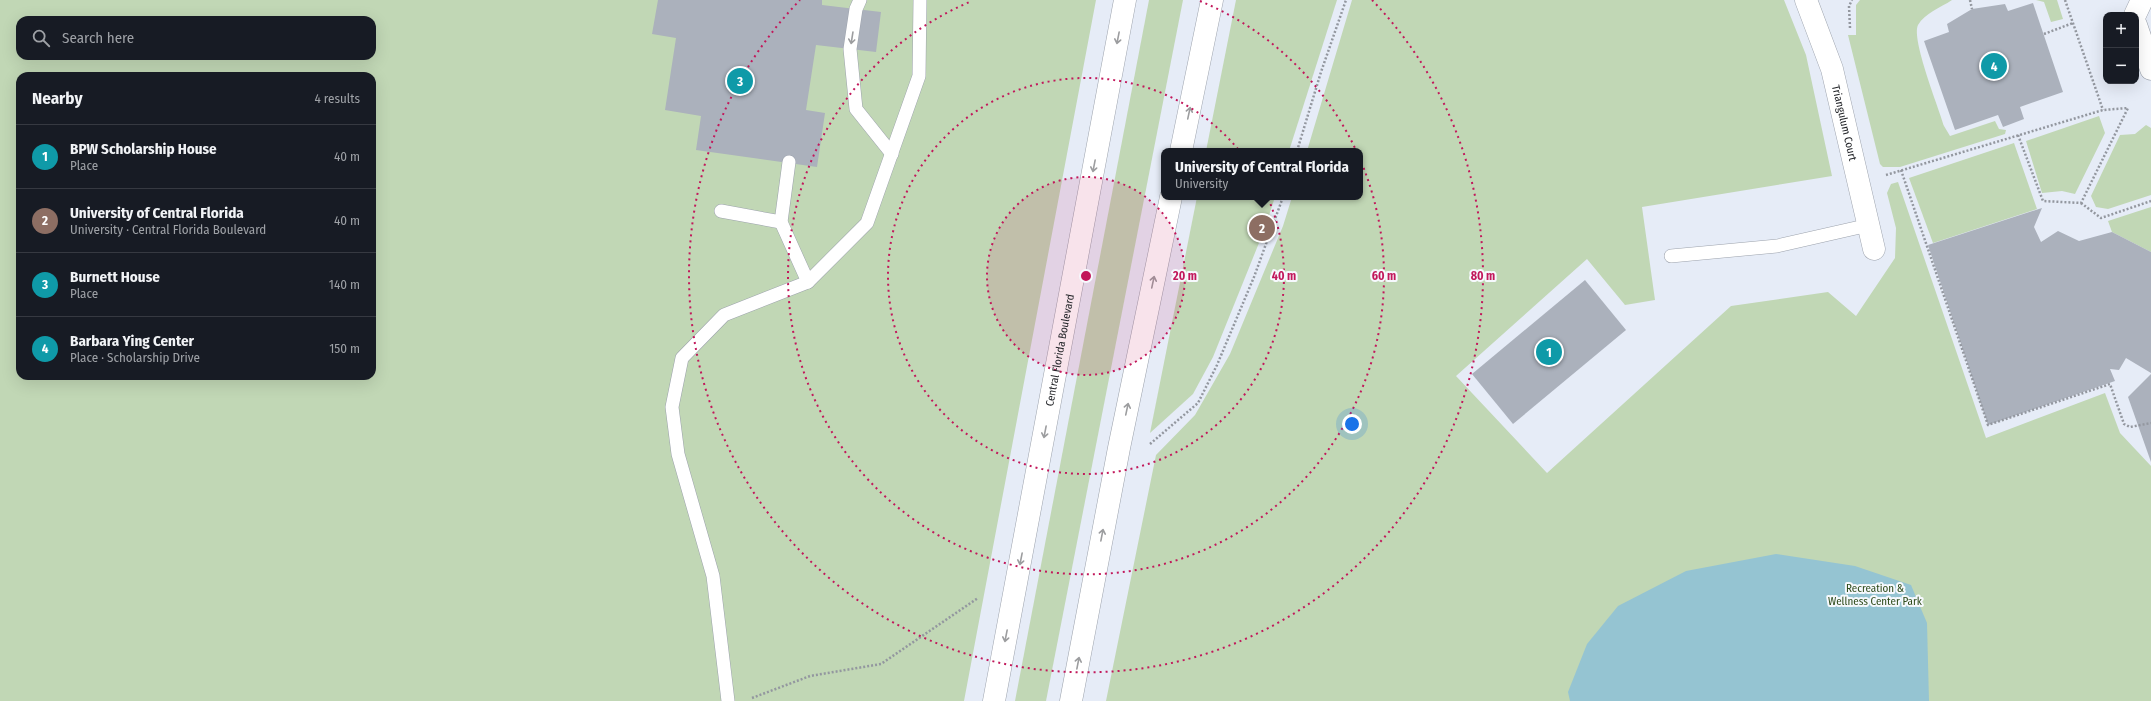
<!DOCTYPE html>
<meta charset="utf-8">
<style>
:root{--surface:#171b24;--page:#242831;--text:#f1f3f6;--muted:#9ea1a6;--line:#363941;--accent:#db2777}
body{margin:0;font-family:"Fira Sans Condensed",sans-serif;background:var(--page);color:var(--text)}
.controls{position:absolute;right:12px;top:12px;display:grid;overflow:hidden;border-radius:8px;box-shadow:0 4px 16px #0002}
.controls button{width:36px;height:36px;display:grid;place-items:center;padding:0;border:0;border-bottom:1px solid var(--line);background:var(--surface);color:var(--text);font:20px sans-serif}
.you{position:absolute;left:1352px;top:424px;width:14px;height:14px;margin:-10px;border:3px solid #fff;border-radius:50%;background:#1a73e8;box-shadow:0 0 0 6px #1a73e833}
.badge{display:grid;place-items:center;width:26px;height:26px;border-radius:50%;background:var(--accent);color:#fff;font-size:13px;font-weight:700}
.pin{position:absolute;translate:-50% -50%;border:2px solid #fff;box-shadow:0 1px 4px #0006}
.popup{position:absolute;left:1161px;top:148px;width:202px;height:52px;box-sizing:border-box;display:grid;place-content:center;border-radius:8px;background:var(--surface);filter:drop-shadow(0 1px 3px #0005);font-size:13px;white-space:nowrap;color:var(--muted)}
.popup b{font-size:15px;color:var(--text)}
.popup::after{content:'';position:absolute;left:50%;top:100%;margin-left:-8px;border:8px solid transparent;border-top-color:var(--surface)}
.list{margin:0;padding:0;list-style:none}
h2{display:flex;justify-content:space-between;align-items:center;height:52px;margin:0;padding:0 16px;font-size:17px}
h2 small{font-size:13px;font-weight:400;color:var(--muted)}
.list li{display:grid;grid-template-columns:26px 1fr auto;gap:12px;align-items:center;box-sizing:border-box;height:64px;padding:0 16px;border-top:1px solid var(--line)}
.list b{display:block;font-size:15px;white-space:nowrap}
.list p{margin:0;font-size:13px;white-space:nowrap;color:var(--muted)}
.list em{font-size:13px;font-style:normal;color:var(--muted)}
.icon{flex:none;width:22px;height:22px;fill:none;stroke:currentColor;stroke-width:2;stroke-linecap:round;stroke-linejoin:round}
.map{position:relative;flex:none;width:2151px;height:701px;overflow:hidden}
.search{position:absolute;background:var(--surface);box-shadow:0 4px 16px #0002;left:16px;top:16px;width:360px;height:44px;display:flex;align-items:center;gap:10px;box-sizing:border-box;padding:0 14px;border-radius:12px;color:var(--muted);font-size:15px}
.panel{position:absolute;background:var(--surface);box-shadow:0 4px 16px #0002;left:16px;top:72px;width:360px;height:308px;border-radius:12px}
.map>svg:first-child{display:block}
.green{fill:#c1d7b5;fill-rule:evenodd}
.water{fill:#95c4d2}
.building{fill:#abb1bc}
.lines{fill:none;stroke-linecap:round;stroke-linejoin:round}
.service-casing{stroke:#9ca2ac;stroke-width:14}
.minor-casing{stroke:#9ca2ac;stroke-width:23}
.path{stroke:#93979f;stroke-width:2.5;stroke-dasharray:2 2;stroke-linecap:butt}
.service{stroke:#fff;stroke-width:13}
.minor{stroke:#fff;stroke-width:22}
.oneway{stroke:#9c9d9f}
.ring{fill:none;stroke:#c2185b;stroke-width:2;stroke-dasharray:2 4}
.labels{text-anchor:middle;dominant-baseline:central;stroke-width:4;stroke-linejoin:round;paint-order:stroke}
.street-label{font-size:11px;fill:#232529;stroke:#f6f9fd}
.park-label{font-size:11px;fill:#2d4a19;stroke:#f6f9fd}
.centre{fill:#c2185b;stroke:#f6f9fd;stroke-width:2}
.ring-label{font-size:12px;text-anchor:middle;font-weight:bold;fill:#c2185b;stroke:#f6f9fd;stroke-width:4;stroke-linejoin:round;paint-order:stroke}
</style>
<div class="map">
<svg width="2151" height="701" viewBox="0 0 2151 701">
<rect width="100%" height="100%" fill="#e6ecf7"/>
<g class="green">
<path d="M0,0H1096L964,701H0ZM20,20H372V56H20ZM20,76H372V376H20Z"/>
<polygon points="1149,0 1183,0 1046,701 1015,701"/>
<polygon points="1236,0 1337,0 1289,151 1206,151"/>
<polygon points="1352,0 1784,0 1806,55 1832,176 1642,207 1655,300 1625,305 1587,259 1456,376 1547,473 1731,306 1828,292 1856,316 1895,258 1896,228 1887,193 1891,184 1898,182 1986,438 2105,393 2120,433 2151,466 2151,701 1106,701 1156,455 1195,415 1230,354 1283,226 1292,197 1360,197 1360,151 1307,151"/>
<path d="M1860,0H1952C1940,8 1925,13 1918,25C1911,39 1939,108 1944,126L1950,136L1995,121L1999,129L2006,130L2005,134L1900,167H1883L1880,164L1848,35H1856V5Z"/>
<polygon points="2036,0 2057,0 2063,19 2051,22 2044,2"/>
<polygon points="2099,116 2105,133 2075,194 2062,191 2042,193 2026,141"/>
<polygon points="2146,125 2151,128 2151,195 2108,209 2096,207 2091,196 2120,135 2135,134"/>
<polygon points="2014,143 2037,209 1933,243 1909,178"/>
<polygon points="1197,197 1275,197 1265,228 1213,357 1193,394 1150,433"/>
<polygon points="2151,207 2151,252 2112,232 2108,221"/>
</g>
<polygon class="water" points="1776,554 1855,566 1911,585 1927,623 1929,701 1570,701 1568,692 1587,644 1618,606 1686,571"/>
<g class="building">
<polygon points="658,0 822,0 822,5 881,12 876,52 816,45 806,110 825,113 817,167 696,150 701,116 665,110 676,38 652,34"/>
<polygon points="2033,3 2063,92 2020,107 2024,119 2003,127 1998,115 1955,130 1924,41 1949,32 1947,24 1972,9 2005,4 2008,11"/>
<polygon points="2042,208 2034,227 2041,242 2058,231 2079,241 2112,232 2151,252 2151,373 2126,358 2119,370 2110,369 2115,381 1988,425 1928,245"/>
<polygon points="1585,280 1626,330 1513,424 1472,374"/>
<polygon points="2151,374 2151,462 2128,397"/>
</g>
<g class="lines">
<g class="service-casing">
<g id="service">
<polyline points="860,0 856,9 850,49 856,109 892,154"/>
<polyline points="789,162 781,222 808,282"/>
<polyline points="721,211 781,222"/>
<polyline points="1671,256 1777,246 1869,225"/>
<polyline points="728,701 713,576 678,454 672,407 682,358 724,315 808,282 867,223 919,76 920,0"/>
</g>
</g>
<g class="minor-casing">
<g id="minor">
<path id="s1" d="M1806,0L1832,69L1874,249"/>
<polyline points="2135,15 2142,0"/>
<polyline points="2136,25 2151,69"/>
<polyline points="1181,151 1212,0"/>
<path id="s2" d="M994,701L1125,0"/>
<polyline points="1071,701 1119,448 1171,197"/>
</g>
</g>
<g class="path">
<polyline points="1970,0 1972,9"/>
<polyline points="2065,0 2103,110"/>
<polyline points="1850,28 1849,6 1852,0"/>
<polyline points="2044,34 2073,23"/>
<polyline points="2018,135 2043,201 2081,203 2128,108"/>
<polyline points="1297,151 1321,72 1346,0"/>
<polyline points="1901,170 1988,425 2110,384 2124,424 2130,427 2151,423"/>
<polyline points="1886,175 2103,110 2128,108"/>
<polyline points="2081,203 2101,218 2151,201"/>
<polyline points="1150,444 1198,403 1217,365 1254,277 1283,197"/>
<polyline points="752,698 810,676 881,664 978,598"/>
</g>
<use href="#service" class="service"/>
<use href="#minor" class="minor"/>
</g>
<defs><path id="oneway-shaft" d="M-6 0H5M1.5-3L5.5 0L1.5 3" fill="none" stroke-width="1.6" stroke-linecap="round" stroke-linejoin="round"/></defs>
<g class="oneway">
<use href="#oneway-shaft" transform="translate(852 38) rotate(99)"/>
<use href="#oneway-shaft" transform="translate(1118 38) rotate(101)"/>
<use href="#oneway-shaft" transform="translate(1189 113) rotate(-78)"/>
<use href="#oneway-shaft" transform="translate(1094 166) rotate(101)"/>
<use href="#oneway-shaft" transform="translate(1153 282) rotate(-78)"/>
<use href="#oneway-shaft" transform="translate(1127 409) rotate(-78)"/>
<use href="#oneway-shaft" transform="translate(1045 432) rotate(101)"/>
<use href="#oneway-shaft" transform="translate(1102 535) rotate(-79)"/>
<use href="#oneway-shaft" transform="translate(1021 559) rotate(101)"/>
<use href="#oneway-shaft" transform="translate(1006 636) rotate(101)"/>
<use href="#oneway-shaft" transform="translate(1078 663) rotate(-79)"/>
</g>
<circle cx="1086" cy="276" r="99" fill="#c2185b" fill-opacity=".12"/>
<g class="ring">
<circle cx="1086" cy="276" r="99"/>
<circle cx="1086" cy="276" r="198"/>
<path d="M1200 1A298 298 0 1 1 972 1"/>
<path d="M1372 0A397 397 0 1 1 800 0"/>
</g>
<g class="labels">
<g class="street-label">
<text stroke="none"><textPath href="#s1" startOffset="129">Triangulum Court</textPath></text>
<text stroke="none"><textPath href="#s2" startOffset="357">Central Florida Boulevard</textPath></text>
</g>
<g class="park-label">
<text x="1875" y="588">Recreation &amp;<tspan x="1875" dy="13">Wellness Center Park</tspan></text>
</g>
</g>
<circle cx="1086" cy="276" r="6" class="centre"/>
<g class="ring-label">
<text x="1185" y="280">20 m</text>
<text x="1284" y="280">40 m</text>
<text x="1384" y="280">60 m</text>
<text x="1483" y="280">80 m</text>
</g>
</svg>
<div class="controls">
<button>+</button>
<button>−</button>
</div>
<div class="you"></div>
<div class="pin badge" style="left:1549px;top:352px;background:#0f9aa8">1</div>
<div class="pin badge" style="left:1262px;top:228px;background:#8d6e63">2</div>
<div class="popup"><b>University of Central Florida</b>University</div>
<div class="pin badge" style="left:740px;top:81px;background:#0f9aa8">3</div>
<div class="pin badge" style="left:1994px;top:66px;background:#0f9aa8">4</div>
<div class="search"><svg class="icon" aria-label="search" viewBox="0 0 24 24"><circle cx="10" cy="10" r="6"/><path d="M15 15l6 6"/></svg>Search here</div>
<section class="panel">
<h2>Nearby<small>4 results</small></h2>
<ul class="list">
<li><span class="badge" style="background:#0f9aa8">1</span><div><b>BPW Scholarship House</b><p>Place</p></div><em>40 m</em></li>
<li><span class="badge" style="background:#8d6e63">2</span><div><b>University of Central Florida</b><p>University · Central Florida Boulevard</p></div><em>40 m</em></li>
<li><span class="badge" style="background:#0f9aa8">3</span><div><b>Burnett House</b><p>Place</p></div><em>140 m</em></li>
<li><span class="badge" style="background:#0f9aa8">4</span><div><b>Barbara Ying Center</b><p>Place · Scholarship Drive</p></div><em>150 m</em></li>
</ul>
</section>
</div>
